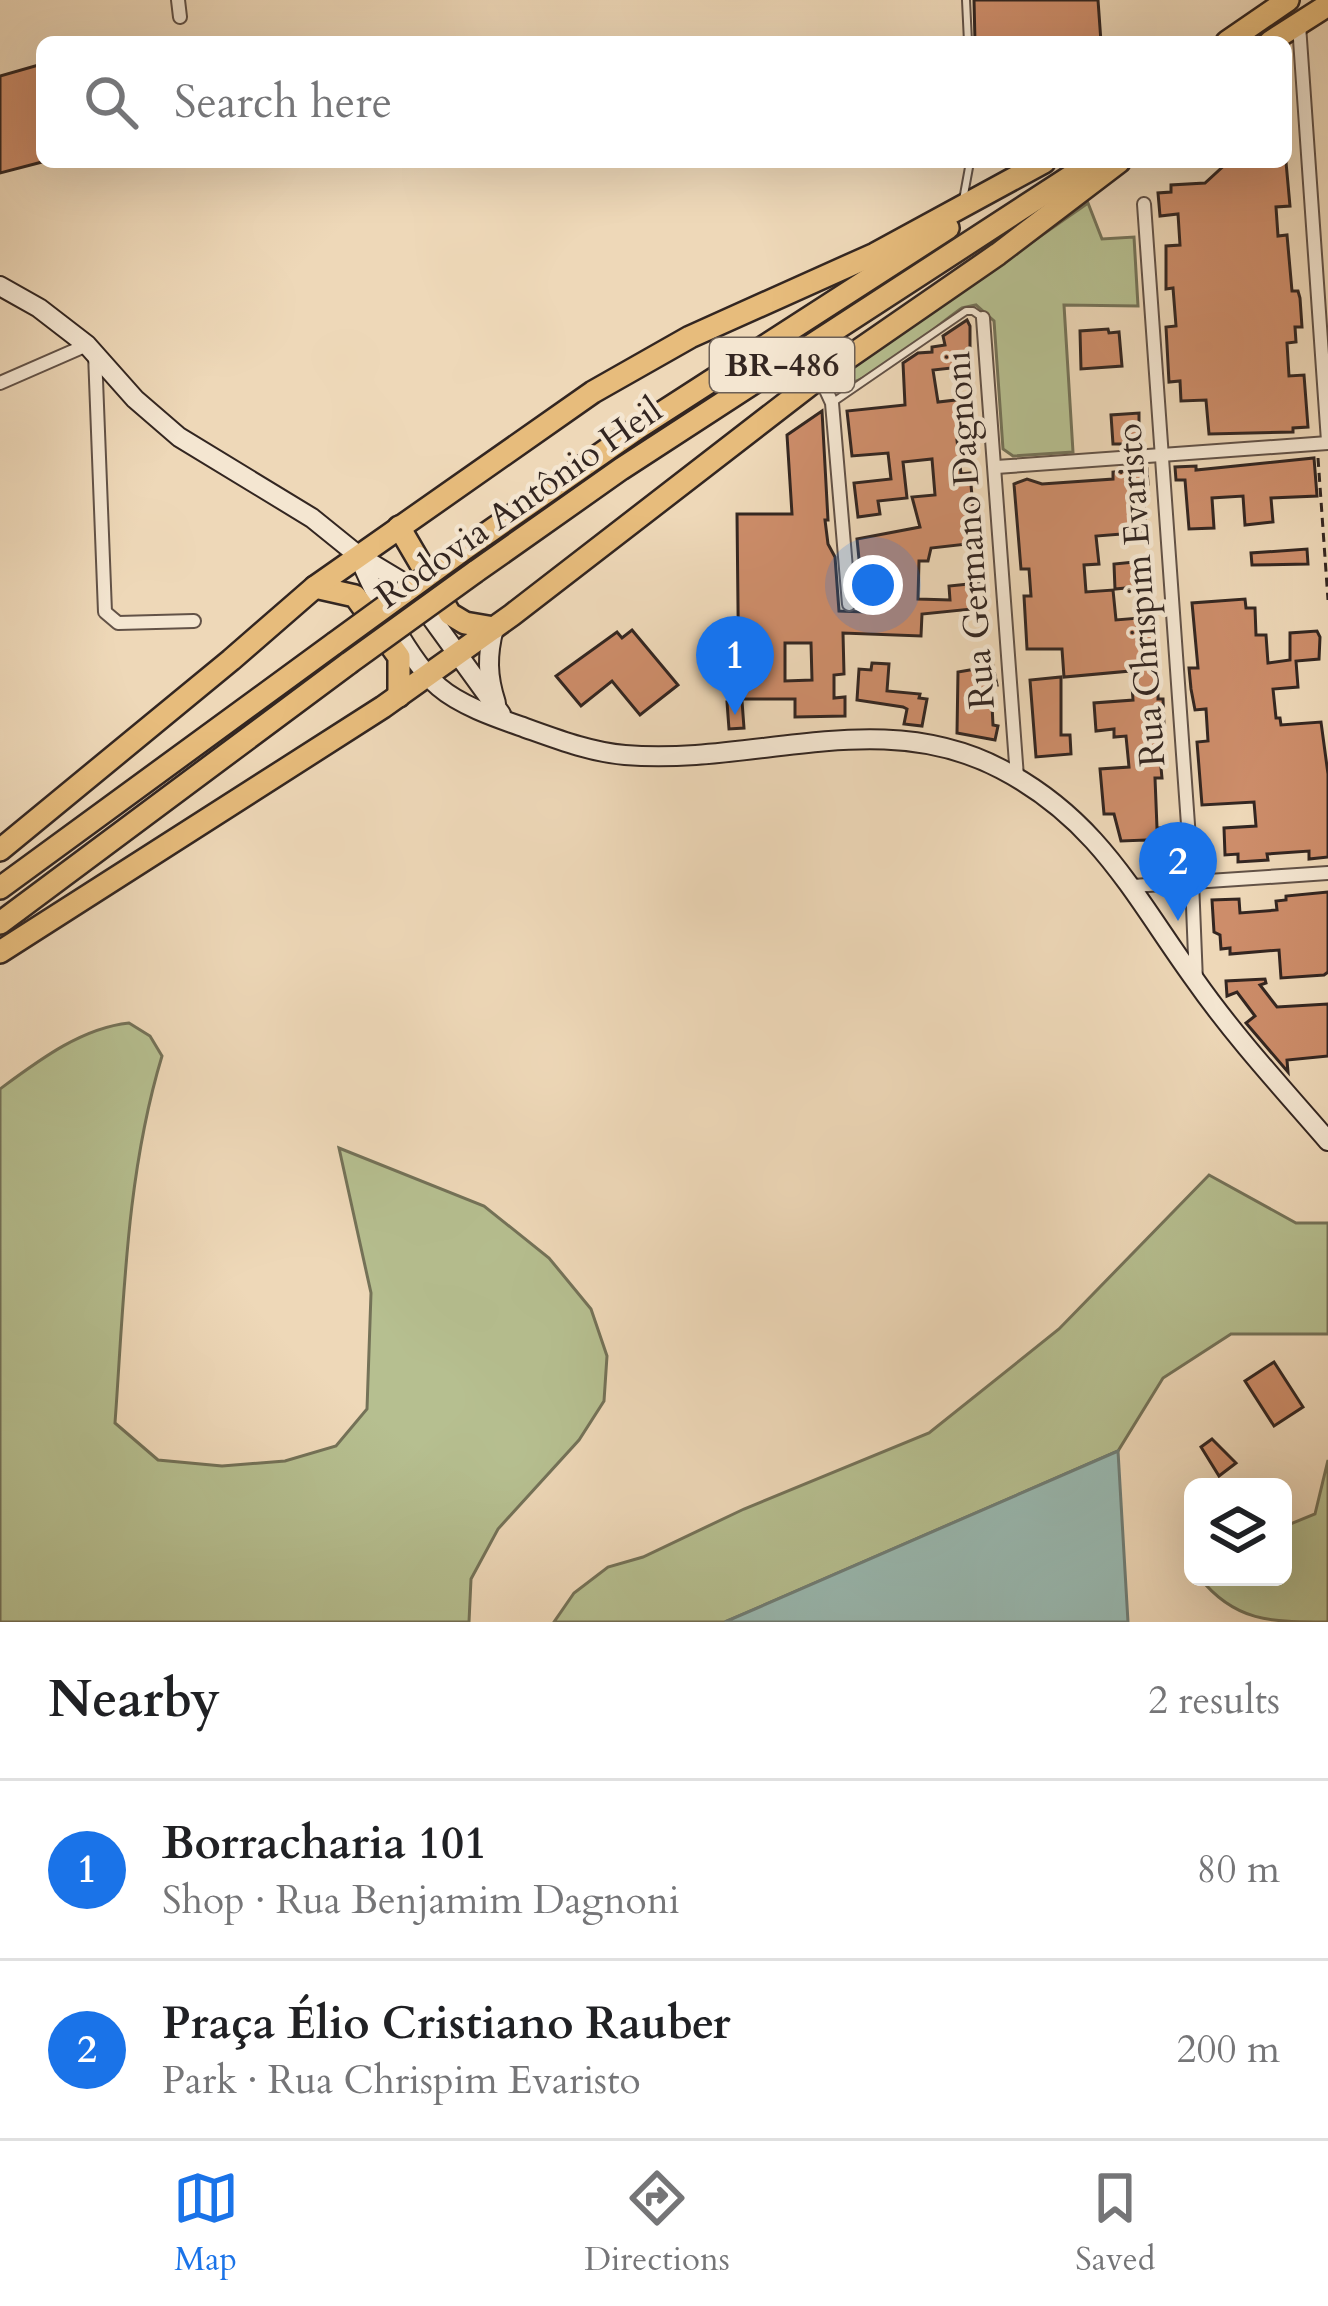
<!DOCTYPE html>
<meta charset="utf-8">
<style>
:root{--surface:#fff;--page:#f6f6f6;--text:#202124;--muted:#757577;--line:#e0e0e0;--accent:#1a73e8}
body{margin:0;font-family:Cardo,serif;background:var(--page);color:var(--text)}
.controls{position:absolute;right:36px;bottom:36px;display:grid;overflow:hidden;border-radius:18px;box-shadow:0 12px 48px #0002}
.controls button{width:108px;height:108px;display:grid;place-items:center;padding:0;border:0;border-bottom:3px solid var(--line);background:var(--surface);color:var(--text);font:60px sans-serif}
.you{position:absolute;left:873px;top:585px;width:42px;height:42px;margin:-30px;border:9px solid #fff;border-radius:50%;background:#1a73e8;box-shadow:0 0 0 18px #1a73e833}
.badge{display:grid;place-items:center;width:78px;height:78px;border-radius:50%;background:var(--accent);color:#fff;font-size:39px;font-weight:700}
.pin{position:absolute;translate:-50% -99px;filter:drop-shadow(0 3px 6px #0008)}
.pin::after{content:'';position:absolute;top:63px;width:42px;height:36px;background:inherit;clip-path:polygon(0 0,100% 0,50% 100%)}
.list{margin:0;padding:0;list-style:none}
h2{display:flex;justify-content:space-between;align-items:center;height:156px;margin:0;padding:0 48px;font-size:51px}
h2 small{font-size:39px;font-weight:400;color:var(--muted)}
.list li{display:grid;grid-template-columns:78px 1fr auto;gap:36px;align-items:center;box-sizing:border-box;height:180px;padding:0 48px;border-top:3px solid var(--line)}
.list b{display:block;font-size:45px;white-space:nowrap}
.list p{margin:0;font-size:39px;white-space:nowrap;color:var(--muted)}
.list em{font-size:39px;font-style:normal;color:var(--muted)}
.icon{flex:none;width:66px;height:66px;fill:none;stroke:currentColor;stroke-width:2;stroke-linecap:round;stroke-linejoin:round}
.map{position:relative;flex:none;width:1328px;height:1622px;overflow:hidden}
.search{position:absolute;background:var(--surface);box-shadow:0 12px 48px #0002;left:36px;right:36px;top:36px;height:132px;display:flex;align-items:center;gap:30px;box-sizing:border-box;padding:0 42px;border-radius:18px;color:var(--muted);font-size:45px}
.sheet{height:516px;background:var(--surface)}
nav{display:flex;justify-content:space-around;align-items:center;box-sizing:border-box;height:168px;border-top:3px solid var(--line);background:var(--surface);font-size:33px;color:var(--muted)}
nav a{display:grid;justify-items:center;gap:6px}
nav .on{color:var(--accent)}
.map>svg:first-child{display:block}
.green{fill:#b6bf90;stroke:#747258;stroke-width:3}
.water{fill:#99b9b1;stroke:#707e77;stroke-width:3}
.building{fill:#cd8d6a;stroke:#332621;stroke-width:3;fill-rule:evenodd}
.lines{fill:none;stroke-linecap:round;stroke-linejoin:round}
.lane-casing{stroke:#625247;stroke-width:10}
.street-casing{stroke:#625247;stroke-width:16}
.secondary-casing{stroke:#332621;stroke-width:22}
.primary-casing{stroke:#332621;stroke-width:26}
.path{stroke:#332621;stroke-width:3;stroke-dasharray:9 6;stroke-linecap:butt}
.lane{stroke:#f4e6d1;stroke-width:6}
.street{stroke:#f4e6d1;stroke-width:12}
.secondary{stroke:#f4e6d1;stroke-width:18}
.primary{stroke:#e7bc7c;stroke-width:21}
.primary-bridge-casing{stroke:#332621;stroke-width:26;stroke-linecap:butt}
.primary-bridge{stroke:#e7bc7c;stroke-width:21}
.labels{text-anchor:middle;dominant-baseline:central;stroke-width:9;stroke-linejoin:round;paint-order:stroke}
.shield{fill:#f4e6d1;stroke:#6d6056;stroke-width:3}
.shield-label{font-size:33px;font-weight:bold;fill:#332621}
.street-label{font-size:36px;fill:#332621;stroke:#f4e6d1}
</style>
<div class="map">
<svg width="1328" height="1622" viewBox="0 0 1328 1622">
<rect width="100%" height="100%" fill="#eed8b8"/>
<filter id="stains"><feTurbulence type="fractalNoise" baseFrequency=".00167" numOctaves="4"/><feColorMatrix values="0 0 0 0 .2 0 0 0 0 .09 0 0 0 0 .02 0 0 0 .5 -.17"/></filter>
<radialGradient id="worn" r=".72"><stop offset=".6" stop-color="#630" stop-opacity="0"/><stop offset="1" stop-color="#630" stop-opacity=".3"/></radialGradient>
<g class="green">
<path d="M1088,203L1102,239L1134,237L1138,306L1064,305L1073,452L1013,456L1003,449L994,321L976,305L962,308C931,329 874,383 838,386L841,375Z"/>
<path d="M129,1023L150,1036L162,1056C126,1175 124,1300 115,1423L158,1460L222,1466L285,1461L336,1446L367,1409L371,1293L339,1148L484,1206L549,1258L591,1309L607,1356L604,1401L579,1440L498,1529L471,1579L469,1622H0V1089C38,1061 81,1028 129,1023Z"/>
<polygon points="1209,1175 1296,1223 1328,1223 1328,1334 1231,1334 1163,1378 1118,1451 725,1622 554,1622 574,1593 608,1567 643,1557 744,1509 929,1433 1059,1329"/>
<path d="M1328,1460V1622C1270,1622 1235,1622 1199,1577H1283V1527L1315,1514Z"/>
</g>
<polygon class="water" points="1118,1451 1128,1622 725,1622"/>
<g class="building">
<polygon points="974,0 1098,0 1101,42 975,42"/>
<polygon points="42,64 42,162 0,173 0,76"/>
<polygon points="1228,162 1286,162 1290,206 1276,207 1278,236 1287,235 1292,291 1298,291 1300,298 1302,327 1295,327 1296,342 1287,343 1289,376 1304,375 1308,427 1293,428 1293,432 1209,434 1206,400 1181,401 1180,381 1169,382 1166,327 1176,326 1173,288 1166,289 1166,246 1180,245 1178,214 1160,216 1158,193 1171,192 1171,185 1205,183"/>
<path d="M967,320L970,326V366L933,370L938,402L965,399L966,439L957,440L961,474L970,473L976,543L931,548L928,561H919L918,599L950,600L949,586L979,583L982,608L922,614L921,636L843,633L844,674L834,675V698L845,697V716L795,717V699H739L737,514H792L787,435L822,411L828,520H825L828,544L835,557L839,611L865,612L866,588L862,589L857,539L920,527L912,497L935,495L932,459L903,462L907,498L878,501L880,514L858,517L854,483L891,479L888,453L852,456L847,411L905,405L903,363L918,353L932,352V347L945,345L943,336ZM785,643H811L812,680L785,681Z"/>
<polygon points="1108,329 1109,333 1119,332 1122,366 1081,369 1080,331"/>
<polygon points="1139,413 1139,444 1113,444 1111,415"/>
<polygon points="1314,458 1317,496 1271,498 1273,522 1245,525 1243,496 1212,498 1214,528 1189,529 1185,480 1176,480 1175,467 1196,466 1196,470"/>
<polygon points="1147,469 1148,484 1143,484 1146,532 1096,536 1099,564 1084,565 1086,592 1113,590 1116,620 1151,617 1153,644 1158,644 1158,699 1163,699 1164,726 1157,726 1162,778 1155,778 1157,828 1173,828 1176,869 1148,871 1146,840 1121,841 1114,814 1104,814 1100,769 1129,767 1126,736 1114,737 1114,729 1096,731 1094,703 1133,700 1131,671 1064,677 1062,649 1027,649 1024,596 1031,596 1029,569 1021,569 1014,484 1027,479 1042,484 1113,479 1113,472"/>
<polygon points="1307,549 1308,564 1252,565 1251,553"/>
<polygon points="1145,561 1147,586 1115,589 1114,564"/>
<polygon points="1245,599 1246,608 1255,608 1256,635 1266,635 1268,663 1290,660 1290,633 1317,631 1320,637 1319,659 1296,661 1298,687 1273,689 1276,718 1280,718 1281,725 1321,722 1328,774 1328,857 1309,859 1309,851 1267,854 1268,860 1238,862 1238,854 1225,855 1224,828 1256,826 1254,802 1202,805 1197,742 1208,741 1206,709 1195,710 1191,689 1189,668 1198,668 1192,603"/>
<polygon points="632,630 678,685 640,715 612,681 581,706 556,676 617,632 622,638"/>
<polygon points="872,663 889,664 887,691 920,694 919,698 927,699 922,726 904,724 907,709 903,707 857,700 859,669 871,670"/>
<polygon points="993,666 997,685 991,685 993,725 998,726 995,740 957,733 958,672"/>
<polygon points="1061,677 1061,735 1070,735 1071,754 1036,757 1030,680"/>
<polygon points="742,701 744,728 729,729 727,702"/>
<polygon points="1328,892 1328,972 1324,975 1281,978 1279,950 1230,954 1230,948 1221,949 1220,935 1214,932 1212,900 1239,899 1240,913 1277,910 1276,901 1286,900 1286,896"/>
<polygon points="1265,979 1266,983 1260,985 1277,1007 1328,1004 1328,1056 1287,1060 1288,1072 1246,1023 1255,1016 1237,992 1227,996 1226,981"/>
<polygon points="1274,1362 1303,1407 1274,1426 1245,1381"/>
<polygon points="1212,1439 1236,1463 1219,1476 1201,1447"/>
</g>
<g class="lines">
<g class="lane-casing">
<g id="lane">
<polyline points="966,0 968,42"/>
<polyline points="963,200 970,162"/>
<polyline points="832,403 966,311 973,311 983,318"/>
</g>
</g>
<g class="street-casing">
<g id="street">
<polyline points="178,0 180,17"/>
<polyline points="1299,25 1328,441"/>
<polyline points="1144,204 1192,881 1196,981"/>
<polyline points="983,318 1017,777"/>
<polyline points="95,354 105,612 118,623 194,621"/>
<polyline points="820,377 832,403 849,604"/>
<polyline points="0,383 87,345"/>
<polyline points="996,467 1328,443"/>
<polyline points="1133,886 1328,873"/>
</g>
</g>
<g class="secondary-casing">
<g id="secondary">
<polyline points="0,286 39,308 87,345 135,399 179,437 312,518 359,556 399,580 417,598 501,714"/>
<path d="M359,556C372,590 411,663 439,687C460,705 494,717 520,726C554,738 589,752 625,755C754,766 879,705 1001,769C1099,820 1134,896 1195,980C1235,1037 1283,1089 1328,1141"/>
<path d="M494,628C487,655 487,676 496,703"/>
</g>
</g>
<g class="primary-casing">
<g id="primary">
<polyline points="1227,42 1288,0"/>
<polyline points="1270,42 1328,5"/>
<polyline points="399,527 450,614 465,623 494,628"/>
<polyline points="460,552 638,428 948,228"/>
<polyline points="475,572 621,469 1093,162"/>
<polyline points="315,587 355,596 399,657 399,696"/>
<polyline points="0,850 231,660 315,587 593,392 690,337 875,254 1044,162"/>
<polyline points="0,888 335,643"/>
<polyline points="0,923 349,663"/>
<polyline points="0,952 383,707 512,615 820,377 998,254 1119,162"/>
</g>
</g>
<polyline class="path" points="1318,458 1328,600"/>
<use href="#lane" class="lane"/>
<use href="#street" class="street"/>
<use href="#secondary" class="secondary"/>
<use href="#primary" class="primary"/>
<g class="primary-bridge-casing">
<g id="primary-bridge">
<polyline points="335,643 460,552"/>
<polyline points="349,663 475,572"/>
</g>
</g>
<use href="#primary-bridge" class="primary-bridge"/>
</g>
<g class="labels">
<rect class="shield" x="710" y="338" width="144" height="54" rx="9"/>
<g class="shield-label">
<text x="782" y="365">BR-486</text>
</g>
<g class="street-label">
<text transform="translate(519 503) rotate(-35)">Rodovia Antônio Heil</text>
<text transform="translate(970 530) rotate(-94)">Rua Germano Dagnoni</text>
<text transform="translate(1141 595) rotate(-94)">Rua Chrispim Evaristo</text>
</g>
</g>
<rect width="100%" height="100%" filter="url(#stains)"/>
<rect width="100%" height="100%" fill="url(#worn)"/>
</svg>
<div class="controls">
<button><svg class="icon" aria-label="layers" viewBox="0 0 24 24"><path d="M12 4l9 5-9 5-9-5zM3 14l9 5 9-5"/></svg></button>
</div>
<div class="you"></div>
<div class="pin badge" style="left:735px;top:715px">1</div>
<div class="pin badge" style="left:1178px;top:921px">2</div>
<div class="search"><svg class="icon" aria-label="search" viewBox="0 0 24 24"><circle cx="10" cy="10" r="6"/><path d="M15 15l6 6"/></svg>Search here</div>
</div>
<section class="sheet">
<h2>Nearby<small>2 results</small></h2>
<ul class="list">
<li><span class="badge">1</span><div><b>Borracharia 101</b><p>Shop · Rua Benjamim Dagnoni</p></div><em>80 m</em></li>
<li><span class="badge">2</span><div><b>Praça Élio Cristiano Rauber</b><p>Park · Rua Chrispim Evaristo</p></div><em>200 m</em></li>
</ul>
</section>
<nav>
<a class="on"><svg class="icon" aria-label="map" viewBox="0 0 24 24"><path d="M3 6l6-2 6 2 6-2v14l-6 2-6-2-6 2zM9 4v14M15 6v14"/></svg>Map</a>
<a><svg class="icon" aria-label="directions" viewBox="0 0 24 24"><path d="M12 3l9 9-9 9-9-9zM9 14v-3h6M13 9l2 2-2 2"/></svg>Directions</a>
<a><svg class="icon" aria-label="saved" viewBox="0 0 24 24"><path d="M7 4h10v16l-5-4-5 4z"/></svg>Saved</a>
</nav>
